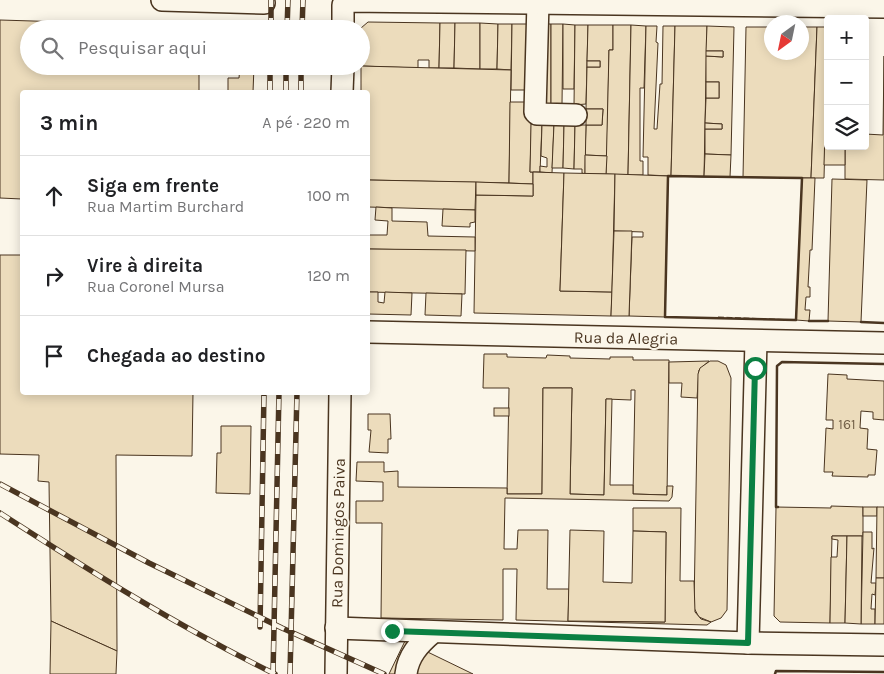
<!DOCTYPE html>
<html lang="pt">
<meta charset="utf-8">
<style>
:root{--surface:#fff;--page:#f2f2f2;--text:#202124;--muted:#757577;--line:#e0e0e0}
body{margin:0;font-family:Karla,sans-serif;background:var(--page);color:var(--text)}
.controls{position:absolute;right:15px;top:15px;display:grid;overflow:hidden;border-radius:5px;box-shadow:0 2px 12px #0003}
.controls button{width:45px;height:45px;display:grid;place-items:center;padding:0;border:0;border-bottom:1px solid var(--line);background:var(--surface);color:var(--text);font:25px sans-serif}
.compass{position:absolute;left:764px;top:15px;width:45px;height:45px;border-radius:50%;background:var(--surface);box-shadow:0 2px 12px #0003;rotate:213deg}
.stop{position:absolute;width:15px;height:15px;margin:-11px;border:4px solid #0b8043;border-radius:50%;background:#fff}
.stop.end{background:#0b8043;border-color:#fff;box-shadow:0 1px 5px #0008}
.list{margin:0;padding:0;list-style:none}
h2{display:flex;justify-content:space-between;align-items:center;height:65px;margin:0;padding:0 20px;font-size:21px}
h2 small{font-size:16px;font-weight:400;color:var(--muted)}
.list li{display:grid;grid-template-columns:32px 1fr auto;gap:15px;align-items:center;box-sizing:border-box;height:80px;padding:0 20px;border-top:1px solid var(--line)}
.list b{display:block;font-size:19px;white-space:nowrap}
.list p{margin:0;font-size:16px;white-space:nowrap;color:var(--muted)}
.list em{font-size:16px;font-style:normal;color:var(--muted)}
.icon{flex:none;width:28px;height:28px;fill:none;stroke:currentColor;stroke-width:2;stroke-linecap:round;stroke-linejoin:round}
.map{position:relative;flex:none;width:884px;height:674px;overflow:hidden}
.search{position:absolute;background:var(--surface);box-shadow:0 2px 12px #0003;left:20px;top:20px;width:350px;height:55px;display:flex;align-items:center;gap:12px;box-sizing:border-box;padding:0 18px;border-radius:28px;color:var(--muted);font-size:19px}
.panel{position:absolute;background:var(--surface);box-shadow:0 2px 12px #0003;left:20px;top:90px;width:350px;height:305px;border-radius:5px}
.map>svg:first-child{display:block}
.building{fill:#ecdcbc;stroke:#4a3520}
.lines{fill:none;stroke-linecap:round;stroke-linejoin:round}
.minor-casing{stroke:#4a3520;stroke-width:24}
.minor{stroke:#fbf6e9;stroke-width:21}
.rail-casing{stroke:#4a3520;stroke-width:5.5}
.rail{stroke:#fbf6e9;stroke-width:4;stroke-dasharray:11;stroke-linecap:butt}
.fence{stroke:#4a3520;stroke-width:1;stroke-dasharray:6 2.5;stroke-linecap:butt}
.wall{stroke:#4a3520;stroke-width:2.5}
.route{stroke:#0b8043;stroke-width:6}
.labels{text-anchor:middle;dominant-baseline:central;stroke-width:4;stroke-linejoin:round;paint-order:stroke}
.number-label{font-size:14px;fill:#725f47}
.street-label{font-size:16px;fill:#4a3520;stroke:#fbf6e9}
</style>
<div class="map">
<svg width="884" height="674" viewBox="0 0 884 674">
<rect width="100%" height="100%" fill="#fbf6e9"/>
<g class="building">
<polygon points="0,20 229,27 229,29 29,29 29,66 199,66 199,92 22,92 22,199 0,198"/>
<polygon points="368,22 440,23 439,68 429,68 429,60 418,60 418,68 361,66 361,28"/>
<polygon points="440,23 455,23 454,68 439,68"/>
<polygon points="455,23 480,23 480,69 454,68"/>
<polygon points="480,23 498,24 497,69 480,69"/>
<polygon points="498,24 512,24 511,70 497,69"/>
<polygon points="512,24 533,24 532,90 511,90"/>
<polygon points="540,24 551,24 551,104 538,104"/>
<polygon points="551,24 563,24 562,104 551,104"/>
<polygon points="563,24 575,25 574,89 563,89"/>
<polygon points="575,25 588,25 586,104 574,105"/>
<polygon points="588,25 613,25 613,50 609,50 607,156 585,155 586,125 602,125 603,109 586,109 587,67 600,67 600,61 587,61"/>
<polygon points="613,25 631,25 628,175 606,174 609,50 613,50"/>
<polygon points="631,25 646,26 644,88 640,88 640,161 643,161 643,175 628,175"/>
<polygon points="646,26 657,26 656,42 658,43 654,129 657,129 660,84 662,84 663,26 675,26 671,176 648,175 648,157 643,157"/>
<polygon points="675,26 707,26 704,177 671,176"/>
<polygon points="707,26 734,27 731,155 705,154 705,129 722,129 722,124 705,123 706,98 719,98 719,82 706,82 706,56 723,57 723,51 706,51"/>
<polygon points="746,27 772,27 772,52 802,52 802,27 817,27 811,178 743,177"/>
<polygon points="817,27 828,27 824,178 811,178"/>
<polygon points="706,51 723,51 723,57 706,56"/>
<polygon points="884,56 884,180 845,179 845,146 865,146 865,134 883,135"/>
<rect x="587" y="61" width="13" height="6"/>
<polygon points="240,66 254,66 253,92 228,92 228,78 239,78"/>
<polygon points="361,66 511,70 509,183 368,180 368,92 361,92"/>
<rect x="706" y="82" width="13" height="16"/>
<polygon points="510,102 532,102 530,172 533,172 533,184 509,183"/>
<polygon points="586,109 603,109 602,125 586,125"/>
<polygon points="705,123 722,124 722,129 705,129"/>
<polygon points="531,124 542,124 540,172 530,172"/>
<polygon points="542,124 554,124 552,173 540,172 540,166 547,167 547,158 541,156"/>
<polygon points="554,124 564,125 563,168 552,168"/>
<polygon points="564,125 575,125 574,169 563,168"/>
<polygon points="575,125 586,125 585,174 582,173 582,169 574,169"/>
<polygon points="825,130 828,130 828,146 845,146 845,165 824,165"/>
<polygon points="705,154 731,155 730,177 704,177"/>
<polygon points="585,155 607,156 606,174 585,174"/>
<polygon points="533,172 564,173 560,291 612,292 611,316 474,313 476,195 533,196"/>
<polygon points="564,173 615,174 612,292 560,291"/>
<polygon points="615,174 668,176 665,317 629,316 632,237 643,237 643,232 614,231"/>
<polygon points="802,178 815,178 812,250 810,250 808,287 810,287 810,297 806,297 805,310 810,310 809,321 796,320"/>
<polygon points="832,179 867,180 861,322 828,321"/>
<polygon points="368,180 476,182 475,210 368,207"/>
<polygon points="476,182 533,184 533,196 476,195"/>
<polygon points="376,207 392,208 392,221 427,222 428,236 475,237 475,251 368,249 368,235 387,235 388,221 375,220"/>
<polygon points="443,209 475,210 475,222 470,223 470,227 442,226"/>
<polygon points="614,231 632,231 629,316 611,316"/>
<polygon points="368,249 466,250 465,294 368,292"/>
<polygon points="0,255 22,255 22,392 193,392 192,456 116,455 117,651 51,621 49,482 38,481 39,455 0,454"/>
<polygon points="368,292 378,292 378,302 384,303 385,292 412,293 411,315 368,314"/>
<polygon points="426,293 462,294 461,316 425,315"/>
<polygon points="484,354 507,354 507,357 546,358 547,355 570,356 570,358 610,359 610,357 633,357 633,360 669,360 667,495 633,494 635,390 631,390 631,400 606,399 604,495 570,494 572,388 543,388 542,494 507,494 509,388 483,388"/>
<polygon points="709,361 699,370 697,398 681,397 682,383 669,383 669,362"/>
<polygon points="710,361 718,361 726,365 731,378 727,610 721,618 711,622 699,617 694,608 698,374 700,368"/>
<polygon points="828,374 847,375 847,379 884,381 884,420 873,419 873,412 861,411 860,428 868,429 867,449 877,450 875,475 868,475 868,477 832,476 833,472 824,472 826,428 833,429 833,420 826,420"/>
<polygon points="543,388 572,388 570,494 604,495 606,399 612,399 610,485 633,485 633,494 667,495 667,486 673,486 672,497 669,501 505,498 504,549 517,549 518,530 548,530 547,589 569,589 568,621 665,622 666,532 633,531 633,508 681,508 680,581 694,581 695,612 701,619 711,622 707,625 516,620 517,569 503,569 503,620 381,618 382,523 356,523 356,501 383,501 383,482 356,481 357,462 384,462 384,472 398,471 398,487 507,488 507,494 542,494"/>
<rect x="494" y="408" width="15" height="8"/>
<polygon points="368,414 390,414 391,439 388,439 388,453 369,452 371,430 368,430"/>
<polygon points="221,426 251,426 250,494 216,493 217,453 221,453"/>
<polygon points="831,506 863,507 863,536 832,536 830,623 780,622 774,616 776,507 831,508"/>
<rect x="863" y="507" width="14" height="9"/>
<polygon points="877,507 884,507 884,578 876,578"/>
<polygon points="570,530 604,531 603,582 632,583 633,531 666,532 665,622 568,621"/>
<polygon points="863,532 872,532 872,549 874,548 871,583 876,583 875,595 872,594 871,609 875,609 875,624 861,624"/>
<polygon points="832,536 847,536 845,623 830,623 831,557 837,557 838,540 832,539"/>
<polygon points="847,536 862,536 861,624 845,623"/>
<polygon points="876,578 884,578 884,624 875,624"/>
<polygon points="51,621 117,651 116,674 50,674"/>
<polygon points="405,641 473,674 389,674"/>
</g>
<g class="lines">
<g class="minor-casing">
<g id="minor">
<polyline points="162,0 264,3"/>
<polyline points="538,2 535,112 537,114 576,115"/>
<polyline points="343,29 343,5 346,1 884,7"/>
<polyline points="342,92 343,66"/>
<polyline points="368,332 884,343"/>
<polyline points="336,628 748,643 884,645"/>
<polyline points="748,643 756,341"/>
<polyline points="336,674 340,392"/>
<path d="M406,674C408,656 419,644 432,633"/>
</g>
</g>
<use href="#minor" class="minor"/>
<g class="rail-casing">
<g id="rail">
<polyline points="271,29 271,0"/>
<polyline points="287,29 288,0"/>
<polyline points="302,29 303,0"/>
<polyline points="270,92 270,66"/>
<polyline points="286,92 286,66"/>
<polyline points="301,92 301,66"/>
<polyline points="0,484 149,563 282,628 384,674"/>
<path d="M0,513C90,571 179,627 275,674"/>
<polyline points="260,627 264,392"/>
<polyline points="273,674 279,392"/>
<polyline points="290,674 297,392"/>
</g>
</g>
<use href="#rail" class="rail"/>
<polyline class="fence" points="718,317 796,320"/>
<g class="wall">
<polygon points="668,176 802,178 796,320 665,317"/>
<polyline points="809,321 828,321"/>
<polyline points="861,322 884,323"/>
<polyline points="778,507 776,507 777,366 782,362 884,364"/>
<polyline points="775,674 776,671 884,672"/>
</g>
</g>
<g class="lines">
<polyline class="route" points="392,631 748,643 755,368"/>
</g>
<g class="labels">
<g class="number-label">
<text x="847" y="424">161</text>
</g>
<g class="street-label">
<text transform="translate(626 338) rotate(1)">Rua da Alegria</text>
<text transform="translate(338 533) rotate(-89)">Rua Domingos Paiva</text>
</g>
</g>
</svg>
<div class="controls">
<button>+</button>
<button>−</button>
<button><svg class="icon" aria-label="layers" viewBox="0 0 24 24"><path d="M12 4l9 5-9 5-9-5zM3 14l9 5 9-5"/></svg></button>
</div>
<svg class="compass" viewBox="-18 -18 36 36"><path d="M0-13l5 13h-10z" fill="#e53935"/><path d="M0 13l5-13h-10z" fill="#757577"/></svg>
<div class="stop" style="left:755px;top:368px"></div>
<div class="stop end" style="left:392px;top:631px"></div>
<div class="search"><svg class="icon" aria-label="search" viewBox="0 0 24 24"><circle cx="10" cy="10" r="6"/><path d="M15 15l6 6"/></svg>Pesquisar aqui</div>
<section class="panel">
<h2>3 min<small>A pé · 220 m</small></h2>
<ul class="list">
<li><svg class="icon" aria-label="ahead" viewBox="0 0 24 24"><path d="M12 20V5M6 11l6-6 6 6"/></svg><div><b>Siga em frente</b><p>Rua Martim Burchard</p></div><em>100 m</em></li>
<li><svg class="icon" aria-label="right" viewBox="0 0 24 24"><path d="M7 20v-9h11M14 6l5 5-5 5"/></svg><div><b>Vire à direita</b><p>Rua Coronel Mursa</p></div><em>120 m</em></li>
<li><svg class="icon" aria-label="arrive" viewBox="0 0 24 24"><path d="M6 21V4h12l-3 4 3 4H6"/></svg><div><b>Chegada ao destino</b></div></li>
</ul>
</section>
</div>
